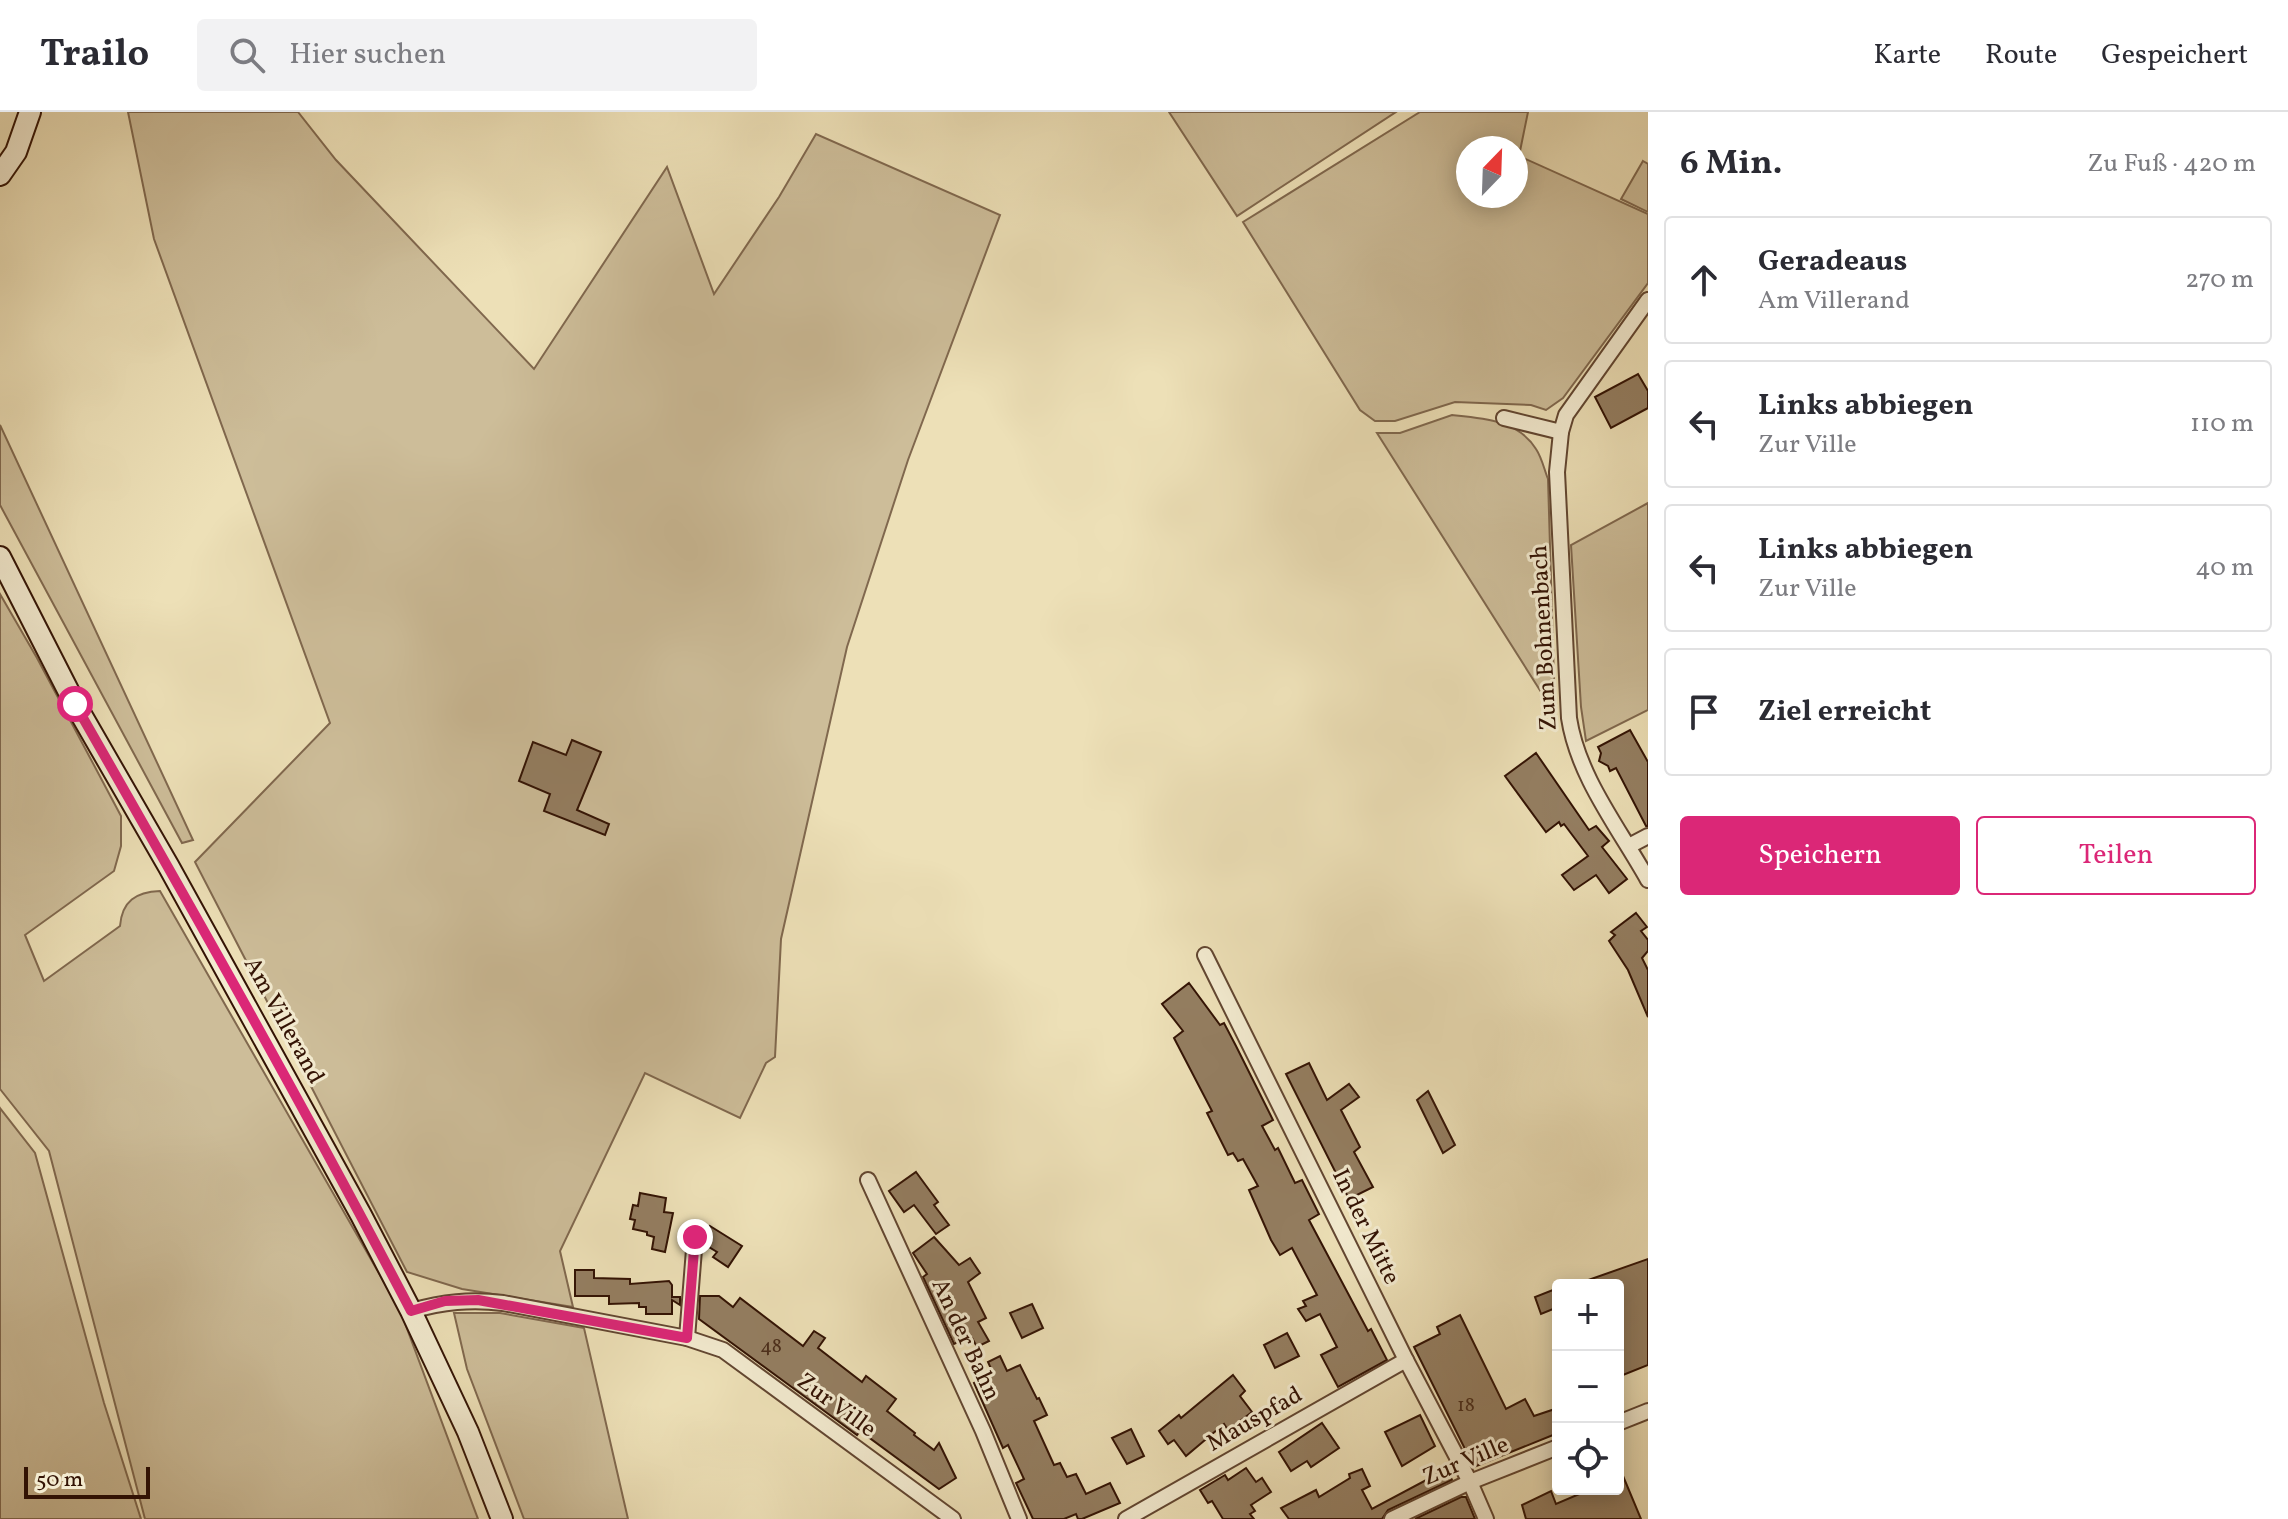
<!DOCTYPE html>
<html lang="de">
<meta charset="utf-8">
<style>
:root{--surface:#fff;--page:#f2f2f3;--text:#2b2b33;--muted:#7c7c81;--line:#e1e1e2;--accent:#db2777}
body{margin:0;font-family:Vollkorn,serif;background:var(--page);color:var(--text)}
.controls{position:absolute;right:24px;bottom:24px;display:grid;overflow:hidden;border-radius:8px;box-shadow:0 4px 20px #0003}
.controls button{width:72px;height:72px;display:grid;place-items:center;padding:0;border:0;border-bottom:2px solid var(--line);background:var(--surface);color:var(--text);font:40px sans-serif}
.compass{position:absolute;left:1456px;top:24px;width:72px;height:72px;border-radius:50%;background:var(--surface);box-shadow:0 4px 20px #0003;rotate:23deg}
.scale{position:absolute;left:24px;bottom:20px;width:126px;box-sizing:border-box;padding-left:8px;border:4px solid #331304;border-top:0;font-size:22px;line-height:28px;white-space:nowrap;color:#331304;-webkit-text-stroke:6px #f3ebd0;paint-order:stroke}
.stop{position:absolute;width:24px;height:24px;margin:-18px;border:6px solid #db2777;border-radius:50%;background:#fff}
.stop.end{background:#db2777;border-color:#fff;box-shadow:0 2px 8px #0008}
.list{margin:0;padding:0;list-style:none}
h2{display:flex;justify-content:space-between;align-items:center;height:104px;margin:0;padding:0 32px;font-size:34px}
h2 small{font-size:26px;font-weight:400;color:var(--muted)}
.list li{display:grid;grid-template-columns:52px 1fr auto;gap:24px;align-items:center;box-sizing:border-box;height:128px;margin:0 16px 16px;padding:0 16px;border:2px solid var(--line);border-radius:8px}
.list b{display:block;font-size:30px;white-space:nowrap}
.list p{margin:0;font-size:26px;white-space:nowrap;color:var(--muted)}
.list em{font-size:26px;font-style:normal;color:var(--muted)}
.actions{display:flex;gap:16px;padding:24px 32px}
.actions a{flex:1;padding:18px 0;border:2px solid var(--accent);border-radius:8px;text-align:center;font-size:28px;color:var(--accent)}
.actions .main{background:var(--accent);color:#fff}
.icon{flex:none;width:44px;height:44px;fill:none;stroke:currentColor;stroke-width:2;stroke-linecap:round;stroke-linejoin:round}
.map{position:relative;flex:none;width:1648px;height:1407px;overflow:hidden}
header{display:flex;align-items:center;gap:48px;box-sizing:border-box;height:112px;padding:0 40px;background:var(--surface);border-bottom:2px solid var(--line)}
header strong{font-size:38px}
nav{display:flex;gap:44px;margin-inline-start:auto;font-size:28px}
.search{width:560px;height:72px;background:var(--page);display:flex;align-items:center;gap:20px;box-sizing:border-box;padding:0 28px;border-radius:8px;color:var(--muted);font-size:30px}
main{display:flex}
aside{flex:1;background:var(--surface)}
.map>svg:first-child{display:block}
.green{fill:#cdbd99;stroke:#80684e;stroke-width:2;fill-rule:evenodd}
.building{fill:#947e61;stroke:#331304;stroke-width:2}
.lines{fill:none;stroke-linecap:round;stroke-linejoin:round}
.minor-casing{stroke:#624631;stroke-width:18}
.secondary-casing{stroke:#331304;stroke-width:24}
.minor{stroke:#f3ebd0;stroke-width:14}
.secondary{stroke:#f3ebd0;stroke-width:20}
.route{stroke:#db2777;stroke-width:10}
.labels{text-anchor:middle;dominant-baseline:central;stroke-width:6;stroke-linejoin:round;paint-order:stroke}
.number-label{font-size:20px;fill:#4b2e1b}
.street-label{font-size:24px;fill:#331304;stroke:#f3ebd0}
</style>
<header>
<strong>Trailo</strong>
<div class="search"><svg class="icon" aria-label="search" viewBox="0 0 24 24"><circle cx="10" cy="10" r="6"/><path d="M15 15l6 6"/></svg>Hier suchen</div>
<nav><a>Karte</a><a>Route</a><a>Gespeichert</a></nav>
</header>
<main>
<div class="map">
<svg width="1648" height="1407" viewBox="0 0 1648 1407">
<rect width="100%" height="100%" fill="#ede0b7"/>
<filter id="stains"><feTurbulence type="fractalNoise" baseFrequency=".0025" numOctaves="4"/><feColorMatrix values="0 0 0 0 .2 0 0 0 0 .09 0 0 0 0 .02 0 0 0 .5 -.17"/></filter>
<radialGradient id="worn" r=".72"><stop offset=".6" stop-color="#630" stop-opacity="0"/><stop offset="1" stop-color="#630" stop-opacity=".3"/></radialGradient>
<g class="green">
<polygon points="128,0 298,0 336,48 534,257 667,55 714,182 779,85 816,22 1000,103 908,348 847,535 781,827 775,945 766,951 740,1006 645,961 560,1139 573,1195 462,1177 407,1160 195,750 330,611 154,127"/>
<polygon points="1169,0 1396,0 1237,104"/>
<path d="M1420,0H1528L1519,44L1648,102V171L1563,286L1546,298L1531,293L1455,290L1395,309H1375L1360,298L1243,110ZM1468,36H1516V84H1468Z"/>
<polygon points="1643,49 1648,52 1648,100 1621,87"/>
<path d="M1452,303C1483,306 1518,308 1536,337C1542,346 1544,357 1548,367L1555,602L1377,321H1400Z"/>
<polygon points="0,313 193,728 182,731 0,393"/>
<polygon points="1648,391 1648,598 1586,629 1581,595 1571,433"/>
<path d="M0,482L37,546L121,704V734L114,759L25,823L44,869L120,814C122,789 136,780 160,779L400,1198L478,1407H145L49,1039L0,977Z"/>
<polygon points="0,996 35,1041 104,1291 141,1407 0,1407"/>
<polygon points="454,1201 500,1201 584,1216 628,1407 524,1407 467,1257"/>
</g>
<g class="building">
<polygon points="1638,262 1648,279 1648,296 1611,316 1595,285"/>
<polygon points="1630,618 1648,650 1648,714 1646,714 1616,656 1610,659 1608,654 1599,649 1601,641 1598,635"/>
<polygon points="572,628 601,640 577,698 609,712 605,723 544,699 550,682 519,669 533,630 566,643"/>
<polygon points="1536,641 1589,718 1596,714 1609,729 1602,735 1627,767 1609,781 1596,763 1574,778 1562,763 1588,744 1564,712 1561,714 1559,710 1546,720 1505,664"/>
<polygon points="1636,801 1647,815 1641,819 1648,828 1648,839 1642,846 1648,858 1648,905 1628,858 1609,829 1615,823 1611,820"/>
<polygon points="1189,871 1220,913 1224,911 1236,934 1273,1008 1262,1014 1275,1038 1278,1036 1295,1071 1302,1068 1319,1102 1309,1108 1368,1219 1371,1217 1387,1248 1338,1275 1321,1243 1337,1235 1320,1202 1306,1209 1298,1197 1306,1194 1303,1189 1317,1183 1292,1136 1280,1143 1271,1128 1249,1078 1258,1074 1243,1047 1238,1049 1233,1041 1228,1043 1207,1001 1212,999 1174,926 1183,919 1162,892"/>
<polygon points="1309,951 1327,988 1349,972 1359,985 1341,998 1360,1035 1354,1040 1373,1075 1349,1087 1286,962"/>
<polygon points="1428,979 1455,1033 1443,1041 1417,988"/>
<polygon points="916,1060 938,1090 934,1093 949,1113 936,1122 914,1093 904,1100 889,1079"/>
<polygon points="640,1081 666,1086 664,1100 673,1101 665,1140 652,1137 654,1125 647,1123 647,1120 633,1117 635,1108 630,1107 633,1093 638,1094"/>
<polygon points="710,1114 742,1134 728,1155 713,1145 717,1140 704,1132 705,1123"/>
<polygon points="934,1125 959,1153 970,1146 980,1161 968,1170 986,1206 978,1210 989,1229 977,1235 971,1224 954,1232 923,1165 927,1162 913,1141"/>
<polygon points="1648,1147 1648,1253 1618,1265 1618,1173 1577,1172"/>
<polygon points="575,1158 594,1158 594,1166 630,1167 630,1172 669,1169 672,1173 672,1185 680,1185 680,1193 672,1188 672,1202 646,1202 646,1195 639,1195 639,1191 609,1192 609,1184 575,1184"/>
<polygon points="1558,1176 1558,1195 1541,1202 1535,1185"/>
<polygon points="700,1184 719,1184 733,1195 740,1186 803,1234 814,1219 825,1226 818,1236 862,1270 866,1264 896,1287 887,1299 915,1321 914,1323 934,1338 939,1331 956,1366 939,1377 860,1319 857,1323 827,1301 699,1207"/>
<polygon points="1032,1192 1043,1216 1022,1226 1010,1201"/>
<polygon points="1460,1203 1506,1297 1525,1287 1534,1304 1558,1296 1558,1321 1474,1355 1414,1235 1440,1222 1437,1215"/>
<polygon points="1287,1221 1299,1244 1275,1256 1264,1233"/>
<polygon points="1000,1244 1007,1259 1020,1253 1037,1287 1039,1286 1047,1303 1034,1309 1054,1353 1060,1351 1067,1365 1076,1362 1086,1382 1110,1371 1120,1391 1082,1407 1078,1407 1076,1402 1064,1407 1033,1407 1016,1371 1024,1367 1008,1333 1003,1336 974,1271 993,1261 988,1250"/>
<polygon points="1233,1263 1245,1279 1240,1284 1252,1300 1228,1318 1224,1312 1186,1344 1174,1328 1168,1332 1159,1319 1179,1303 1181,1306"/>
<polygon points="1420,1303 1435,1334 1402,1354 1385,1320"/>
<polygon points="1322,1311 1339,1336 1311,1355 1307,1349 1291,1359 1279,1340"/>
<polygon points="1131,1317 1144,1344 1127,1352 1112,1326"/>
<polygon points="1618,1352 1641,1407 1526,1407 1522,1393 1551,1379 1556,1392 1591,1377 1618,1377"/>
<polygon points="1246,1356 1256,1370 1262,1366 1271,1380 1251,1393 1255,1399 1250,1402 1254,1407 1223,1407 1212,1389 1208,1391 1200,1378 1225,1363 1228,1368"/>
<polygon points="1362,1357 1370,1374 1362,1378 1372,1397 1447,1357 1452,1368 1388,1398 1382,1407 1289,1407 1281,1396 1316,1378 1319,1385 1350,1366 1349,1362"/>
<polygon points="1461,1385 1466,1385 1475,1407 1415,1407"/>
</g>
<g class="lines">
<g class="minor-casing">
<g id="minor">
<path d="M1648,188L1566,303L1561,320L1557,360L1569,606C1578,665 1619,716 1648,768"/>
<polyline points="1504,306 1561,320"/>
<polyline points="1629,734 1648,724"/>
<polyline points="1205,843 1406,1248 1470,1370 1486,1407"/>
<polyline points="868,1068 983,1319 1019,1407"/>
<path d="M411,1199C443,1190 470,1187 503,1191L687,1226L723,1238L953,1407"/>
<polyline points="687,1226 695,1125"/>
<polyline points="1618,1311 1648,1299"/>
<polyline points="1126,1407 1406,1248"/>
<polyline points="1392,1407 1470,1370 1558,1335"/>
</g>
</g>
<g class="secondary-casing">
<g id="secondary">
<polyline points="0,63 16,40 30,0"/>
<polyline points="0,445 75,592 169,755 361,1103 411,1199 468,1320 502,1407"/>
</g>
</g>
<use href="#minor" class="minor"/>
<use href="#secondary" class="secondary"/>
</g>
<g class="lines">
<path class="route" d="M75,592C190,793 304,994 411,1199L445,1189L478,1188L687,1226L695,1125"/>
</g>
<g class="labels">
<g class="number-label">
<text x="771" y="1235">48</text>
<text x="1466" y="1294">18</text>
</g>
<g class="street-label">
<text transform="translate(1545 526) rotate(-93)">Zum Bohnenbach</text>
<text transform="translate(283 909) rotate(61)">Am Villerand</text>
<text transform="translate(1365 1115) rotate(64)">In der Mitte</text>
<text transform="translate(965 1228) rotate(65)">An der Bahn</text>
<text transform="translate(836 1294) rotate(36)">Zur Ville</text>
<text transform="translate(1255 1308) rotate(-30)">Mauspfad</text>
<text transform="translate(1466 1350) rotate(-23)">Zur Ville</text>
</g>
</g>
<rect width="100%" height="100%" filter="url(#stains)"/>
<rect width="100%" height="100%" fill="url(#worn)"/>
</svg>
<div class="controls">
<button>+</button>
<button>−</button>
<button><svg class="icon" aria-label="locate" viewBox="0 0 24 24"><circle cx="12" cy="12" r="6"/><path d="M12 2v4M12 18v4M2 12h4M18 12h4"/></svg></button>
</div>
<svg class="compass" viewBox="-18 -18 36 36"><path d="M0-13l5 13h-10z" fill="#e53935"/><path d="M0 13l5-13h-10z" fill="#7c7c81"/></svg>
<div class="scale">50 m</div>
<div class="stop" style="left:75px;top:592px"></div>
<div class="stop end" style="left:695px;top:1125px"></div>
</div>
<aside>
<h2>6 Min.<small>Zu Fuß · 420 m</small></h2>
<ul class="list">
<li><svg class="icon" aria-label="ahead" viewBox="0 0 24 24"><path d="M12 20V5M6 11l6-6 6 6"/></svg><div><b>Geradeaus</b><p>Am Villerand</p></div><em>270 m</em></li>
<li><svg class="icon" aria-label="left" viewBox="0 0 24 24"><path d="M17 20v-9H6M10 6l-5 5 5 5"/></svg><div><b>Links abbiegen</b><p>Zur Ville</p></div><em>110 m</em></li>
<li><svg class="icon" aria-label="left" viewBox="0 0 24 24"><path d="M17 20v-9H6M10 6l-5 5 5 5"/></svg><div><b>Links abbiegen</b><p>Zur Ville</p></div><em>40 m</em></li>
<li><svg class="icon" aria-label="arrive" viewBox="0 0 24 24"><path d="M6 21V4h12l-3 4 3 4H6"/></svg><div><b>Ziel erreicht</b></div></li>
</ul>
<div class="actions"><a class="main">Speichern</a><a>Teilen</a></div>
</aside>
</main>
